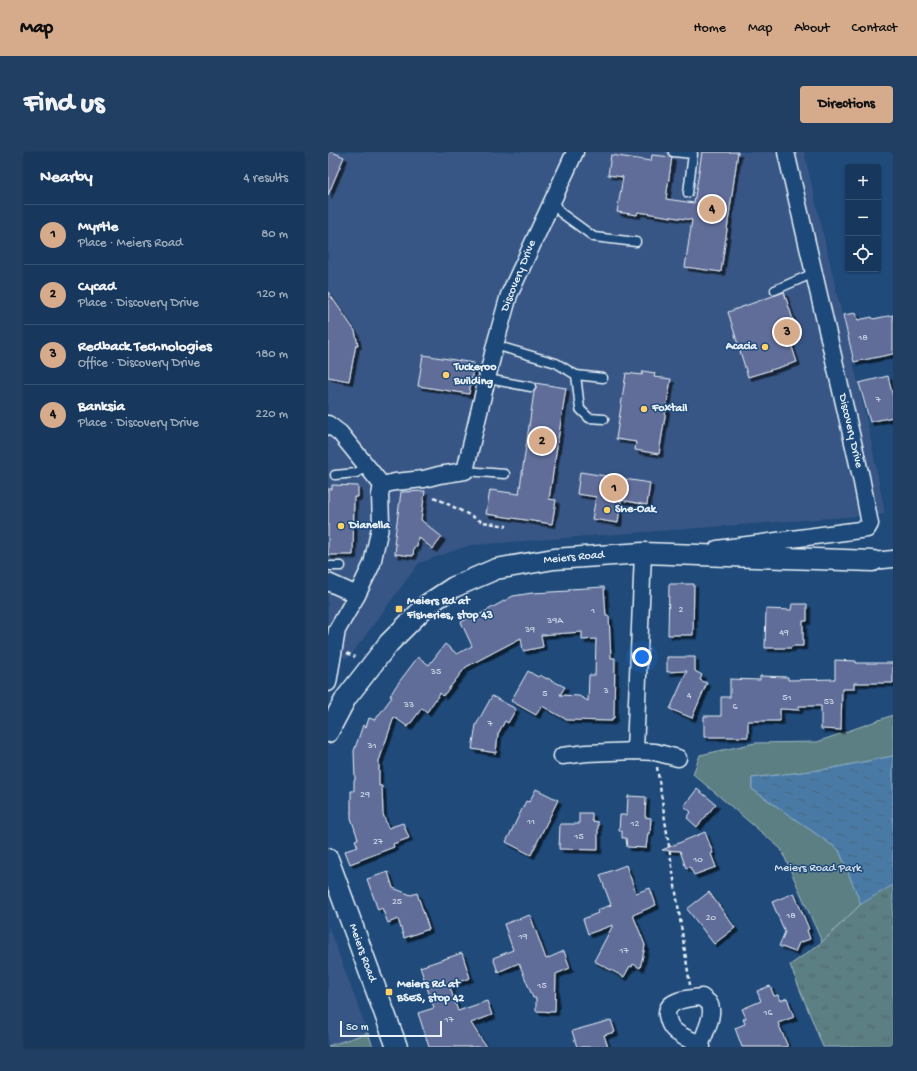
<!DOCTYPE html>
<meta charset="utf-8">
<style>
:root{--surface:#17385c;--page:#203f62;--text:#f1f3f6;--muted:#9eacbb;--line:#365272;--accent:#d6ab8b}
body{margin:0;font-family:"Gochi Hand",sans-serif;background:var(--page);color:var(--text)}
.controls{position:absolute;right:12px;top:12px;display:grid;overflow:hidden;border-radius:4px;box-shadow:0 1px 3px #0004}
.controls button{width:36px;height:36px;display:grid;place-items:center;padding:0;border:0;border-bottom:1px solid var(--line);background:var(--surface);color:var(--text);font:20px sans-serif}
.scale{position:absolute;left:12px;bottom:10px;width:102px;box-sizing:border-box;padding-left:4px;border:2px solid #e8f1f8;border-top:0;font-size:11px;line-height:14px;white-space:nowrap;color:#e8f1f8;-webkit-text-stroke:3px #1f4a7a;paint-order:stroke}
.you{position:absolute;left:314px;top:505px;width:14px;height:14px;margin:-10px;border:3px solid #fff;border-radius:50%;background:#1a73e8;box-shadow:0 0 0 6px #1a73e833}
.badge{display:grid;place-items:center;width:26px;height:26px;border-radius:50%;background:var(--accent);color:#111;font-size:13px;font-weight:700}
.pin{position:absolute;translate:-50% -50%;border:2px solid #fff;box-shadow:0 1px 4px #0006}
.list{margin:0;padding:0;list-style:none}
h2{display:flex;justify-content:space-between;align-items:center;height:52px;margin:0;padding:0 16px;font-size:17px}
h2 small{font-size:13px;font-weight:400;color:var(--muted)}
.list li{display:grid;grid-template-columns:26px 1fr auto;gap:12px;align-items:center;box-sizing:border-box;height:60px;padding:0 16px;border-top:1px solid var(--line)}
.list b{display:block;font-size:15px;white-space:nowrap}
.list p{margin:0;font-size:13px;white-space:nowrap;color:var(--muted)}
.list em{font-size:13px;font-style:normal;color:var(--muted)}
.icon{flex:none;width:22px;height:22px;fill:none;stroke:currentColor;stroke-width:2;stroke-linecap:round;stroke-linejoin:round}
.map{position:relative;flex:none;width:565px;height:895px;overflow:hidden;border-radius:4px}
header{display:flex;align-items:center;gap:24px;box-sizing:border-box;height:56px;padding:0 20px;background:var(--accent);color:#111}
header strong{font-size:19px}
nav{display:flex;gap:22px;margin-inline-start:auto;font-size:14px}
.intro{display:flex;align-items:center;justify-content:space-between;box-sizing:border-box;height:96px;padding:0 24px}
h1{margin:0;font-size:28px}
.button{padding:10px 18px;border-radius:4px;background:var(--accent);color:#111;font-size:14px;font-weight:700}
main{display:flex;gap:24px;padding:0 24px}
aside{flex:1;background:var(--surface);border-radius:4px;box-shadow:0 1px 3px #0004}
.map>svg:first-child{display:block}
.built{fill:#375785}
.grass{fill:url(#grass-tufts);stroke:#a2b8be}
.green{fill:#5c7f84;stroke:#a2b8be}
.water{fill:url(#water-ripples);stroke:#88aac6}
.building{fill:#616d99;stroke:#e8f1f8;filter:url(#shadow)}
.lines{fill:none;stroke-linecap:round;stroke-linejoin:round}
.service-casing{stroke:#e8f1f8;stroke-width:11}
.minor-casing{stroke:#e8f1f8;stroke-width:19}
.tertiary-casing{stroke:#e8f1f8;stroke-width:23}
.path{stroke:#e8f1f8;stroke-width:2.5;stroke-dasharray:4 3;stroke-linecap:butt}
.service{stroke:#1f4a7a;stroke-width:8}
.minor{stroke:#1f4a7a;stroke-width:16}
.tertiary{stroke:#1f4a7a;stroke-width:20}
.poi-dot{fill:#ffd166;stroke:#1f4a7a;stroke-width:1.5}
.labels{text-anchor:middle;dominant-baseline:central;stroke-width:3;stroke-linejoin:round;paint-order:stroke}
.number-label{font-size:10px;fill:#c6d0e0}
.street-label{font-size:12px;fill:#e8f1f8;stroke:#1f4a7a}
.poi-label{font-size:12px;font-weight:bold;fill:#e8f1f8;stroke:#1f4a7a;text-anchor:start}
.park-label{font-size:12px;fill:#d3e0e7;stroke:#1f4a7a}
</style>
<header>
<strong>Map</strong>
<nav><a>Home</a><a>Map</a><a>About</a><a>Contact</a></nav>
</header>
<div class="intro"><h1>Find us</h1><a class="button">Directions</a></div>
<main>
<aside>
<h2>Nearby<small>4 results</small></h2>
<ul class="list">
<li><span class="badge">1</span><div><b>Myrtle</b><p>Place · Meiers Road</p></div><em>80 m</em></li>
<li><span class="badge">2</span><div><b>Cycad</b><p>Place · Discovery Drive</p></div><em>120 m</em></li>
<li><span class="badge">3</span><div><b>Redback Technologies</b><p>Office · Discovery Drive</p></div><em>180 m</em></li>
<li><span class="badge">4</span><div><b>Banksia</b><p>Place · Discovery Drive</p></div><em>220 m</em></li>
</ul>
</aside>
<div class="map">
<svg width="565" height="895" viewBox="0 0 565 895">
<defs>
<pattern id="grass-tufts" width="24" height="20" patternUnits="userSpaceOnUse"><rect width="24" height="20" fill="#5c7f84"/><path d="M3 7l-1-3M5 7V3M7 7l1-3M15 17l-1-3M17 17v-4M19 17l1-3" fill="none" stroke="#52666a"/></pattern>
<pattern id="water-ripples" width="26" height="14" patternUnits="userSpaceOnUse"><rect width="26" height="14" fill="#487aa5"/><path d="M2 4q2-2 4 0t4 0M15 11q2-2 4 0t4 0" fill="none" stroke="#47647c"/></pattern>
<filter id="shadow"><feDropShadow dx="3.5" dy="3.5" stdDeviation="0" flood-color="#0009"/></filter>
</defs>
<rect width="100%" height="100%" fill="#1f4a7a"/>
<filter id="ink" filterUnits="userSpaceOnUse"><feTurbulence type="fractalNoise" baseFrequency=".025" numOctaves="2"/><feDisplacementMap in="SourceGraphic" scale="8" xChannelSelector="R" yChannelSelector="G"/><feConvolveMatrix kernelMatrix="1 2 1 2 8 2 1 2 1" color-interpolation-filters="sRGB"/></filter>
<g filter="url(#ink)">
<g class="built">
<polygon points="0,0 476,0 541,279 557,362 142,393 91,411 23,503 20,506 0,504"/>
<polygon points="0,773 40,881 0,894"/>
</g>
<polygon class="grass" points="565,604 565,895 495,895 462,813 494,790 533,752"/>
<g class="green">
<polygon points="565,563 565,604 500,617 424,626 424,637 511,698 533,752 494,790 453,697 365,622 372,603 427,591 489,590"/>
<polygon points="40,881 45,895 0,895 0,894"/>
</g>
<polygon class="water" points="565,604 565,733 533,752 511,698 424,637 424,626 500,617"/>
<g class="building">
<polygon points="0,0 4,0 16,5 0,43"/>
<polygon points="374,0 410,0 393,120 357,115 364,68 310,60 309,63 289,60 295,25 280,23 283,3 323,9 324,3 344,5 338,47 366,51"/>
<polygon points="0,140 27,179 30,193 28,193 21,229 0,225"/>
<polygon points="456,140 468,177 459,180 469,210 420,225 400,160"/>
<polygon points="528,161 530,168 544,165 545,167 565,163 565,202 526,210 515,163"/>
<polygon points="95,203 146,211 141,242 90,234"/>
<polygon points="315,219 327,221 326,225 343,227 331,302 307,298 308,290 288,287 298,221 314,223"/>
<polygon points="560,224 565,245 565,265 542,270 531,231"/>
<polygon points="207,231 238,236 221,347 228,348 224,372 158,362 162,338 191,342 206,240 208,236"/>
<polygon points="252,320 322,331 319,353 293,348 290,371 264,367 268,345 249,342"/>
<polygon points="4,333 30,334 30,345 26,345 25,403 0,403 0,337 4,337"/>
<polygon points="97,339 93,368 114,385 105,397 90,385 89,395 86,395 85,404 67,402 68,392 66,392 73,340"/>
<polygon points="341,432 366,432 365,483 340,483"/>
<polygon points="276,435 278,464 281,464 283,506 287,506 286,566 284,566 284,569 239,568 214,554 208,563 183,549 200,519 210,525 212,523 219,527 219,526 237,535 232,543 251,544 260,549 261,523 267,523 268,487 254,488 254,480 213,483 215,495 195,499 193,486 138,515 115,544 112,541 99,560 94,556 80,575 66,565 51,609 51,634 54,634 55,662 60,676 75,671 81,686 65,692 66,695 22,712 17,699 30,695 27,688 30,687 23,666 23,639 26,639 26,628 27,628 26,599 35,573 38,575 41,566 47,568 64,545 62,544 68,534 90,505 101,513 117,492 129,502 144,494 133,470 146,463 147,465 185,444 204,441 241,439 241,437"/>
<polygon points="464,452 479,452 479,469 475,469 475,494 464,494 463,496 437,496 438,457 463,458"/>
<polygon points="339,505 367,505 367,519 374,523 372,528 379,531 364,566 342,557 359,519 339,520"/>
<polygon points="507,508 528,509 528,511 565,511 565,531 526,531 526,537 514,537 513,578 493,577 493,554 471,554 471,558 452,557 452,569 420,569 420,585 376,585 376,564 393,564 393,545 402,545 402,527 432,528 432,524 460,525 460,528 507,527"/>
<polygon points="164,544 188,557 180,571 177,569 170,582 168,601 144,597 148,573"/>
<polygon points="208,637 230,648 203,703 178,690 198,649 201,650"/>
<polygon points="369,637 388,652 369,675 359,666 363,660 356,654"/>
<polygon points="300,644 318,645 317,665 323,666 322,681 320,681 318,696 299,695 298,686 294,686 294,679 291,679 292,663 299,663"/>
<polygon points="251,661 264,661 264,669 270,670 270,698 231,697 232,672 251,672"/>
<polygon points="377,680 385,701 383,702 388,715 366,723 362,715 358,716 352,699 334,698"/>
<polygon points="298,713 308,741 322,736 328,753 305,763 317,793 316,799 312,816 305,812 304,815 302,814 296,825 266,809 285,773 260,782 255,767 270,761 269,758 283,753 272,723"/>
<polygon points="60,720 65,736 83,743 89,741 101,777 76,786 70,767 60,771 54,756 50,758 39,727"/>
<polygon points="381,740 407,776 386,792 359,757"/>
<polygon points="466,741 481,777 479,778 482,787 471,791 467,800 451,794 457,780 444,750"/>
<polygon points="202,763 218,807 236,799 242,816 228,822 227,860 208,859 208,846 205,846 191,811 170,820 165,806 185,798 176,772"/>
<polygon points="134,801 142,826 125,832 126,834 122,835 130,859 159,849 164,863 143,871 158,895 101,895 90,861 106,856 92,815"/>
<polygon points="442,834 446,844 450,843 452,849 459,846 466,865 450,871 460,895 414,895 407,876 417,872 415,867 418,866 414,857 433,849 429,839"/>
<polygon points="283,868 287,880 276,883 280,895 249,895 244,879"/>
</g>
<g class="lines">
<g class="service-casing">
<g id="service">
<polyline points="345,0 365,2 360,41"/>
<polyline points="225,47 233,61 266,85 308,90"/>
<polyline points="447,138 486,121"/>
<polyline points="167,193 228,211 248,223 252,257 261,266 276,267"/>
<polyline points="248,223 275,226"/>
<polyline points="160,227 203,235"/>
<polyline points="137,319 177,322"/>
<polyline points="7,323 28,321 38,315"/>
<polyline points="0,414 13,414"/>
</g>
</g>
<g class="minor-casing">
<g id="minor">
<polyline points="0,272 12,281 54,333"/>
<polyline points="54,333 67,330 96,327 111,323 137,319 167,193 181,143 247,0"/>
<polyline points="389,397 539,377 542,372 533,325 458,0"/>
<polyline points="545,409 565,407"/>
<polyline points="0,430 29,443"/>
<polyline points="0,531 9,478 29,443 44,412 53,371 52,343 54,333"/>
<polyline points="307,599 315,401"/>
<polyline points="234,604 259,601 307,599 327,600 350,606"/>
<path d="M373,892C364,888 352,885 345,877C342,874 340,868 339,863C338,847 362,846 374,845C376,847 379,849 381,851C388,862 376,881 373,892L374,895"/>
</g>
</g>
<g class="tertiary-casing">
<g id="tertiary">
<polyline points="0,580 18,546 61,491 100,452 126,435 168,417 226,407 315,401 545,409"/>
<polyline points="0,707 69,895"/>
</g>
</g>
<g class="path">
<polyline points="106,345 155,370 179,374"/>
<polyline points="19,501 27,505"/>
<polyline points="329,615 362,833"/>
</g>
<use href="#service" class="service"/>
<use href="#minor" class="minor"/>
<use href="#tertiary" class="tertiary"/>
</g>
</g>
<g class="poi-dot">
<circle cx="437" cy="195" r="4"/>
<circle cx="118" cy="223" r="4"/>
<circle cx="316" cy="257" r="4"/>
<circle cx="279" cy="358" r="4"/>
<circle cx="13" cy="374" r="4"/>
<rect x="67" y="453" width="8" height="8" rx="2"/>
<rect x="57" y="836" width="8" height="8" rx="2"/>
</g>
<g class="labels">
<g class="number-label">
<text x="535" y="186">18</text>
<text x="550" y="248">7</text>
<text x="353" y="458">2</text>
<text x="265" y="459">1</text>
<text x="227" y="469">39A</text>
<text x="202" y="478">39</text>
<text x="456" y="481">49</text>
<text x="108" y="520">35</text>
<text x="278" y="539">3</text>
<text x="217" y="542">5</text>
<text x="361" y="544">4</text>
<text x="459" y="546">51</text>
<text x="501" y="550">53</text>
<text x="81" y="553">33</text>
<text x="407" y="555">6</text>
<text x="162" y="572">7</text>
<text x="44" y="594">31</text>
<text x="37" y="643">29</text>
<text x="203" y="670">11</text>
<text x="307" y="672">12</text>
<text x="251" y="685">15</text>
<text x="50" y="690">27</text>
<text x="370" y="708">10</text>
<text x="69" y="750">25</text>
<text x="463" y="764">18</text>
<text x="383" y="766">20</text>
<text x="195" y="785">19</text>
<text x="296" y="799">17</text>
<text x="214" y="834">15</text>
<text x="440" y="861">16</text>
<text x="121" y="868">17</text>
</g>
<g class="street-label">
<text transform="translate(191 124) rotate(-68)">Discovery Drive</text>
<text transform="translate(522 279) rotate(77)">Discovery Drive</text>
<text transform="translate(246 406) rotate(-5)">Meiers Road</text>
<text transform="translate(34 801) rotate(70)">Meiers Road</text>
</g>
<g class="poi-label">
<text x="429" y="195" text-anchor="end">Acacia</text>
<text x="126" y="216">Tuckeroo<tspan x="126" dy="14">Building</tspan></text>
<text x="324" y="257">Foxtail</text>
<text x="287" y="358">She-Oak</text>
<text x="21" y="374">Dianella</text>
<text x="79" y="450">Meiers Rd at<tspan x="79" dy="14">Fisheries, stop 43</tspan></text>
<text x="69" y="833">Meiers Rd at<tspan x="69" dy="14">BSES, stop 42</tspan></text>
</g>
<g class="park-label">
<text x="490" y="717">Meiers Road Park</text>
</g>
</g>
</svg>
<div class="controls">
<button>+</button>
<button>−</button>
<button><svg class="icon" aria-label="locate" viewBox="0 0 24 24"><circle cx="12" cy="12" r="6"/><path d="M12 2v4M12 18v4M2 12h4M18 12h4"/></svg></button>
</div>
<div class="scale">50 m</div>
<div class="you"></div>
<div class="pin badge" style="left:286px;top:336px">1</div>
<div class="pin badge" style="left:214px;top:289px">2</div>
<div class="pin badge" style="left:459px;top:180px">3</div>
<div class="pin badge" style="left:384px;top:57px">4</div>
</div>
</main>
